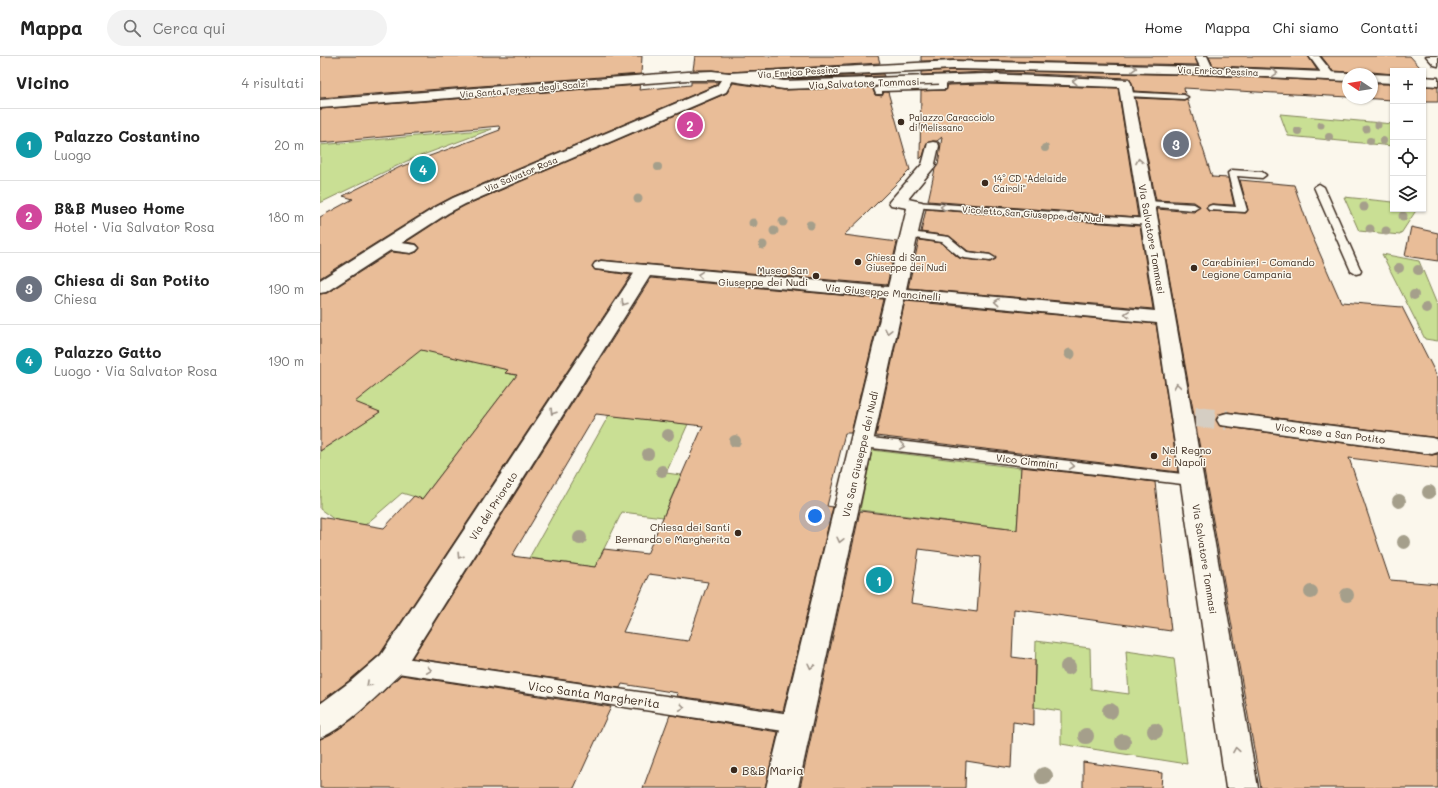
<!DOCTYPE html>
<html lang="it">
<meta charset="utf-8">
<style>
:root{--surface:#fff;--page:#f2f2f2;--text:#222;--muted:#767676;--line:#e0e0e0;--accent:#3b2a1e}
body{margin:0;font-family:Mali,sans-serif;background:var(--page);color:var(--text)}
.controls{position:absolute;right:12px;top:12px;display:grid;overflow:hidden;border-radius:0px;box-shadow:0 1px 3px #0004}
.controls button{width:36px;height:36px;display:grid;place-items:center;padding:0;border:0;border-bottom:1px solid var(--line);background:var(--surface);color:var(--text);font:20px sans-serif}
.compass{position:absolute;left:1022px;top:12px;width:36px;height:36px;border-radius:50%;background:var(--surface);box-shadow:0 1px 3px #0004;rotate:282deg}
.you{position:absolute;left:495px;top:460px;width:14px;height:14px;margin:-10px;border:3px solid #fff;border-radius:50%;background:#1a73e8;box-shadow:0 0 0 6px #1a73e833}
.badge{display:grid;place-items:center;width:26px;height:26px;border-radius:50%;background:var(--accent);color:#fff;font-size:13px;font-weight:700}
.pin{position:absolute;translate:-50% -50%;border:2px solid #fff;box-shadow:0 1px 4px #0006}
.list{margin:0;padding:0;list-style:none}
h2{display:flex;justify-content:space-between;align-items:center;height:52px;margin:0;padding:0 16px;font-size:17px}
h2 small{font-size:13px;font-weight:400;color:var(--muted)}
.list li{display:grid;grid-template-columns:26px 1fr auto;gap:12px;align-items:center;box-sizing:border-box;height:72px;padding:0 16px;border-top:1px solid var(--line)}
.list b{display:block;font-size:15px;white-space:nowrap}
.list p{margin:0;font-size:13px;white-space:nowrap;color:var(--muted)}
.list em{font-size:13px;font-style:normal;color:var(--muted)}
.icon{flex:none;width:22px;height:22px;fill:none;stroke:currentColor;stroke-width:2;stroke-linecap:round;stroke-linejoin:round}
.map{position:relative;flex:none;width:1118px;height:732px;overflow:hidden}
header{display:flex;align-items:center;gap:24px;box-sizing:border-box;height:56px;padding:0 20px;background:var(--surface);border-bottom:1px solid var(--line)}
header strong{font-size:19px}
nav{display:flex;gap:22px;margin-inline-start:auto;font-size:14px}
.search{width:280px;height:36px;background:var(--page);display:flex;align-items:center;gap:10px;box-sizing:border-box;padding:0 14px;border-radius:22px;color:var(--muted);font-size:15px}
main{display:flex}
aside{flex:1;background:var(--surface)}
.map>svg:first-child{display:block}
.green{fill:#c9df94;stroke:#828459}
.building{fill:#e9bd98;stroke:#3b2a1e;fill-rule:evenodd}
.lines{fill:none;stroke-linecap:round;stroke-linejoin:round}
.pedestrian-tunnel{stroke:#d5cec3;stroke-width:20;stroke-dasharray:20 10;stroke-linecap:butt}
.service-casing{stroke:#3b2a1e;stroke-width:3}
.pedestrian-casing{stroke:#3b2a1e;stroke-width:3}
.minor-casing{stroke:#3b2a1e;stroke-width:3}
.secondary-casing{stroke:#3b2a1e;stroke-width:3}
.primary-casing{stroke:#3b2a1e;stroke-width:3}
.service{fill:#fbf7ec;fill-rule:evenodd}
.pedestrian{fill:#fbf7ec;fill-rule:evenodd}
.minor{fill:#fbf7ec;fill-rule:evenodd}
.secondary{fill:#fbf7ec;fill-rule:evenodd}
.primary{fill:#fbf7ec;fill-rule:evenodd}
.tree{fill:#a59f8b}
.oneway{stroke:#9b9085}
.poi-dot{fill:#3b2a1e;stroke:#fbf7ec;stroke-width:1.5}
.labels{text-anchor:middle;dominant-baseline:central;stroke-width:3;stroke-linejoin:round;paint-order:stroke}
.far-street-label{font-size:9px;fill:#3b2a1e;stroke:#fbf7ec}
.far-poi-label{font-size:9px;fill:#3b2a1e;stroke:#fbf7ec;text-anchor:start}
.street-label{font-size:10px;fill:#3b2a1e;stroke:#fbf7ec}
.poi-label{font-size:10px;fill:#3b2a1e;stroke:#fbf7ec;text-anchor:start}
.near-street-label{font-size:12px;fill:#3b2a1e;stroke:#fbf7ec}
.near-poi-label{font-size:12px;fill:#3b2a1e;stroke:#fbf7ec;text-anchor:start}
</style>
<header>
<strong>Mappa</strong>
<div class="search"><svg class="icon" aria-label="search" viewBox="0 0 24 24"><circle cx="10" cy="10" r="6"/><path d="M15 15l6 6"/></svg>Cerca qui</div>
<nav><a>Home</a><a>Mappa</a><a>Chi siamo</a><a>Contatti</a></nav>
</header>
<main>
<aside>
<h2>Vicino<small>4 risultati</small></h2>
<ul class="list">
<li><span class="badge" style="background:#0f9aa8">1</span><div><b>Palazzo Costantino</b><p>Luogo</p></div><em>20 m</em></li>
<li><span class="badge" style="background:#d1479c">2</span><div><b>B&amp;B Museo Home</b><p>Hotel · Via Salvator Rosa</p></div><em>180 m</em></li>
<li><span class="badge" style="background:#6b7280">3</span><div><b>Chiesa di San Potito</b><p>Chiesa</p></div><em>190 m</em></li>
<li><span class="badge" style="background:#0f9aa8">4</span><div><b>Palazzo Gatto</b><p>Luogo · Via Salvator Rosa</p></div><em>190 m</em></li>
</ul>
</aside>
<div class="map">
<svg width="1118" height="732" viewBox="0 0 1118 732">
<rect width="100%" height="100%" fill="#fbf7ec"/>
<filter id="ink" filterUnits="userSpaceOnUse"><feTurbulence type="fractalNoise" baseFrequency=".025" numOctaves="2"/><feDisplacementMap in="SourceGraphic" scale="8" xChannelSelector="R" yChannelSelector="G"/><feConvolveMatrix kernelMatrix="1 2 1 2 8 2 1 2 1" color-interpolation-filters="sRGB"/></filter>
<g filter="url(#ink)">
<g class="green">
<polygon points="960,58 1073,68 1073,90 968,80"/>
<polygon points="172,73 87,105 0,147 0,89"/>
<polygon points="1024,141 1073,146 1073,153 1097,153 1080,179 1039,175"/>
<polygon points="1062,198 1099,205 1118,251 1118,285 1105,283"/>
<polygon points="0,263 188,314 185,317 197,319 102,443 82,437 45,469 15,464 0,453 0,395 59,356 34,346"/>
<polygon points="289,359 368,368 346,417 361,419 343,461 302,456 275,511 209,502"/>
<polygon points="552,394 701,412 697,474 540,454"/>
<polygon points="716,585 770,592 771,633 809,638 806,595 854,602 867,708 741,688 741,655 714,651"/>
</g>
<g class="building">
<polygon points="0,0 322,0 321,18 0,42"/>
<polygon points="375,0 558,0 560,7 409,16 392,14 373,14"/>
<polygon points="601,0 874,0 878,9 633,4 601,5"/>
<polygon points="889,0 988,0 997,14 893,10"/>
<polygon points="1001,0 1090,0 1108,20 1103,20 1103,15 1073,15 1073,18 1052,16 1050,18 1032,18 1028,16 1013,15"/>
<polygon points="633,14 884,19 1028,26 1028,41 864,32 865,38 814,35 812,27 809,22 665,16 601,19 601,16"/>
<polygon points="563,18 564,20 461,23"/>
<polygon points="371,26 398,26 396,29 132,141 115,150 0,222 0,161 33,143 23,140 80,111 180,74 179,70 0,87 0,53 320,29 319,34 371,29"/>
<polygon points="413,27 464,34 554,31 553,34 555,39 562,40 564,36 568,36 590,114 543,161 524,179 577,186 567,229 281,204 275,206 272,211 275,214 311,219 60,598 30,624 0,646 0,461 64,472 94,440 102,443 197,319 185,317 188,314 101,294 35,346 60,356 0,395 0,238 7,237 71,196 91,198 97,196 100,192 97,188 86,186 129,158 146,149 407,37"/>
<polygon points="665,28 798,32 818,161 608,145 615,113 618,109 622,81 617,85 613,85 607,87 603,100 600,103 601,35 626,34 628,29"/>
<polygon points="1052,28 1073,28 1073,44 1040,42 1052,42"/>
<polygon points="1103,30 1118,31 1118,46 1103,46"/>
<polygon points="815,42 864,44 867,43 892,121 908,122 914,149 892,148 886,151 888,155 926,157 928,154 920,124 974,129 990,175 1021,246 1082,251 1118,322 1118,382 907,356 900,358 896,363 900,370 1112,399 1118,398 1118,413 1029,402 1070,524 1118,528 1118,732 941,732 837,153 874,156 880,150 874,146 836,144"/>
<polygon points="606,153 820,170 833,253 588,232 599,184 621,187 639,202 644,203 670,206 676,203 670,198 648,195 629,180 601,176"/>
<polygon points="1091,171 1118,177 1118,205 1085,200"/>
<path d="M331,222L563,243L531,377H525L507,450L513,451L463,655L357,640L358,637L302,628L300,632L92,602ZM276,358L383,370L327,498L284,493L275,511L192,500ZM329,518L388,526L368,585L303,576Z"/>
<polygon points="585,245 836,268 858,416 556,380"/>
<path d="M701,411L835,426L851,575L694,553L692,601L715,604L714,651V669L693,666L691,712L646,705L645,732H480L540,455L697,474ZM599,493L661,501L657,556L591,547Z"/>
<polygon points="81,619 291,651 254,732 0,732 0,683 11,678 33,663"/>
<polygon points="350,659 458,676 445,732 323,732"/>
<polygon points="763,706 842,717 841,732 763,732"/>
</g>
<g class="lines">
<polyline class="pedestrian-tunnel" points="875,361 907,364"/>
<g class="service-casing">
<g id="service">
<polygon points="619,22 622,22 626,24 626,33 562,35 562,38 556,38 554,33 558,31 619,29"/>
<polygon points="804,36 864,39 868,41 864,43 807,40 804,40"/>
<polygon points="912,114 942,116 946,119 942,122 917,120 927,154 925,156 889,154 887,152 889,150 892,149 916,151 908,117"/>
<polygon points="999,128 1004,131 1041,215 1040,217 1036,218 1031,215 994,131"/>
<polygon points="827,145 874,148 879,151 874,154 824,150 822,148 824,146"/>
<polygon points="596,146 830,163 835,166 830,169 593,151 591,149 593,147"/>
<polygon points="590,176 629,181 647,196 670,199 675,202 670,205 644,202 640,201 622,186 587,181 585,179 587,177"/>
<polygon points="543,381 871,419 876,420 878,424 876,428 871,429 543,391 538,389 536,386 538,383"/>
<polygon points="71,600 477,659 483,662 486,668 483,674 477,677 71,616 65,614 62,608 65,602"/>
</g>
</g>
<g class="pedestrian-casing">
<g id="pedestrian">
<polygon points="989,0 999,0 1015,20 1013,22 1005,22"/>
<polygon points="613,86 618,87 619,90 614,112 604,112 602,109 608,87"/>
<polygon points="66,185 96,189 99,192 96,195 91,197 61,193 58,190 61,187"/>
<polygon points="281,205 325,209 331,211 333,214 331,217 325,219 275,213 273,210 275,207"/>
<polygon points="907,357 1112,382 1118,384 1118,396 1112,398 900,369 897,364 900,359"/>
</g>
</g>
<g class="minor-casing">
<path id="minor" d="M409,17L464,25L665,18L809,24L811,27L835,148L938,732H906L837,267L584,243L478,732H446L565,242L330,220L81,617C59,638 27,671 0,682V648L31,625L61,599L319,210L325,209L568,231L587,152L571,149L569,146L604,106L609,105L614,106L616,109L588,143L602,146L604,149L586,233L835,255L799,31L665,26L464,33L405,24L403,21L405,18Z"/>
</g>
<g class="secondary-casing">
<g id="secondary">
<polygon points="1106,0 1118,0 1118,10 1114,9"/>
<polygon points="888,11 1028,17 1031,18 1028,18 1028,25 884,18 882,15 884,12"/>
<polygon points="1052,18 1073,19 1073,27 1052,26"/>
<polygon points="1103,21 1118,22 1118,30 1103,29"/>
</g>
</g>
<g class="primary-casing">
<polygon id="primary" points="875,0 887,0 894,15 892,18 633,13 413,24 406,36 145,148 128,157 6,236 0,237 0,224 116,151 133,142 397,30 401,24 367,24 0,52 0,44 367,16 392,15 409,17 633,5 880,11"/>
</g>
<use href="#service" class="service"/>
<use href="#pedestrian" class="pedestrian"/>
<use href="#minor" class="minor"/>
<use href="#secondary" class="secondary"/>
<use href="#primary" class="primary"/>
</g>
<g class="tree">
<circle cx="1001" cy="69" r="3.5"/>
<circle cx="1058" cy="69" r="3.5"/>
<circle cx="1046" cy="73" r="3.5"/>
<circle cx="978" cy="75" r="4"/>
<circle cx="1009" cy="81" r="4"/>
<circle cx="1050" cy="85" r="4"/>
<circle cx="1063" cy="85" r="4"/>
<circle cx="725" cy="92" r="4"/>
<circle cx="338" cy="111" r="4"/>
<circle cx="318" cy="143" r="4.5"/>
<circle cx="1044" cy="151" r="4.5"/>
<circle cx="1083" cy="160" r="4.5"/>
<circle cx="463" cy="166" r="4.5"/>
<circle cx="433" cy="167" r="4.5"/>
<circle cx="490" cy="169" r="4.5"/>
<circle cx="1050" cy="173" r="4.5"/>
<circle cx="454" cy="175" r="4.5"/>
<circle cx="1066" cy="175" r="4.5"/>
<circle cx="443" cy="189" r="4.5"/>
<circle cx="1079" cy="212" r="5"/>
<circle cx="1098" cy="214" r="5"/>
<circle cx="1094" cy="239" r="5"/>
<circle cx="1106" cy="252" r="5"/>
<circle cx="750" cy="298" r="5.5"/>
<circle cx="348" cy="379" r="6"/>
<circle cx="415" cy="385" r="6"/>
<circle cx="328" cy="398" r="6"/>
<circle cx="342" cy="415" r="6"/>
<circle cx="1109" cy="436" r="7"/>
<circle cx="1079" cy="445" r="7"/>
<circle cx="260" cy="482" r="7"/>
<circle cx="1084" cy="486" r="7"/>
<circle cx="991" cy="536" r="7"/>
<circle cx="1027" cy="539" r="7"/>
<circle cx="748" cy="611" r="8"/>
<circle cx="790" cy="655" r="8"/>
<circle cx="835" cy="675" r="8"/>
<circle cx="766" cy="680" r="8"/>
<circle cx="803" cy="686" r="8"/>
<circle cx="724" cy="720" r="9"/>
</g>
<defs><path id="oneway-chevron" d="M-2-3.5L2.5 0L-2 3.5" fill="none" stroke-width="1.6" stroke-linecap="round" stroke-linejoin="round"/></defs>
<g class="oneway">
<use href="#oneway-chevron" transform="translate(814 12) rotate(2)"/>
<use href="#oneway-chevron" transform="translate(955 17) rotate(3)"/>
<use href="#oneway-chevron" transform="translate(755 25) rotate(-178)"/>
<use href="#oneway-chevron" transform="translate(819 105) rotate(-100)"/>
<use href="#oneway-chevron" transform="translate(623 151) rotate(-176)"/>
<use href="#oneway-chevron" transform="translate(380 219) rotate(-175)"/>
<use href="#oneway-chevron" transform="translate(677 246) rotate(-175)"/>
<use href="#oneway-chevron" transform="translate(304 247) rotate(123)"/>
<use href="#oneway-chevron" transform="translate(807 258) rotate(-175)"/>
<use href="#oneway-chevron" transform="translate(568 275) rotate(103)"/>
<use href="#oneway-chevron" transform="translate(857 330) rotate(-99)"/>
<use href="#oneway-chevron" transform="translate(233 356) rotate(123)"/>
<use href="#oneway-chevron" transform="translate(582 390) rotate(7)"/>
<use href="#oneway-chevron" transform="translate(752 410) rotate(7)"/>
<use href="#oneway-chevron" transform="translate(520 484) rotate(103)"/>
<use href="#oneway-chevron" transform="translate(140 500) rotate(123)"/>
<use href="#oneway-chevron" transform="translate(491 610) rotate(103)"/>
<use href="#oneway-chevron" transform="translate(109 614) rotate(8)"/>
<use href="#oneway-chevron" transform="translate(49 628) rotate(137)"/>
<use href="#oneway-chevron" transform="translate(362 651) rotate(8)"/>
<use href="#oneway-chevron" transform="translate(916 694) rotate(-99)"/>
</g>
</g>
<g class="poi-dot">
<circle cx="581" cy="66" r="4"/>
<circle cx="665" cy="127" r="4"/>
<circle cx="538" cy="206" r="4"/>
<circle cx="874" cy="212" r="4"/>
<circle cx="496" cy="220" r="4"/>
<circle cx="834" cy="400" r="4"/>
<circle cx="418" cy="477" r="4"/>
<circle cx="414" cy="714" r="4"/>
</g>
<g class="labels">
<g class="far-street-label">
<text transform="translate(898 15) rotate(2)">Via Enrico Pessina</text>
<text transform="translate(478 16) rotate(-4)">Via Enrico Pessina</text>
<text transform="translate(204 33) rotate(-5)">Via Santa Teresa degli Scalzi</text>
<text transform="translate(201 118) rotate(-23)">Via Salvator Rosa</text>
<text transform="translate(713 158) rotate(4)">Vicoletto San Giuseppe dei Nudi</text>
</g>
<g class="far-poi-label">
<text x="589" y="61">Palazzo Caracciolo<tspan x="589" dy="10">di Melissano</tspan></text>
<text x="673" y="122">14° CD "Adelaide<tspan x="673" dy="10">Cairoli"</tspan></text>
<text x="546" y="201">Chiesa di San<tspan x="546" dy="10">Giuseppe dei Nudi</tspan></text>
</g>
<g class="street-label">
<text transform="translate(544 27) rotate(-2)">Via Salvatore Tommasi</text>
<text transform="translate(832 183) rotate(80)">Via Salvatore Tommasi</text>
<text transform="translate(563 236) rotate(5)">Via Giuseppe Mancinelli</text>
<text transform="translate(1010 377) rotate(7)">Vico Rose a San Potito</text>
<text transform="translate(540 398) rotate(-77)">Via San Giuseppe dei Nudi</text>
<text transform="translate(707 405) rotate(7)">Vico Cimmini</text>
<text transform="translate(173 450) rotate(-57)">Via del Priorato</text>
<text transform="translate(885 503) rotate(81)">Via Salvatore Tommasi</text>
</g>
<g class="poi-label">
<text x="882" y="206">Carabinieri - Comando<tspan x="882" dy="12">Legione Campania</tspan></text>
<text x="488" y="214" text-anchor="end">Museo San<tspan x="488" dy="12">Giuseppe dei Nudi</tspan></text>
<text x="842" y="394">Nel Regno<tspan x="842" dy="12">di Napoli</tspan></text>
<text x="410" y="471" text-anchor="end">Chiesa dei Santi<tspan x="410" dy="12">Bernardo e Margherita</tspan></text>
</g>
<g class="near-street-label">
<text transform="translate(274 638) rotate(8)">Vico Santa Margherita</text>
</g>
<g class="near-poi-label">
<text x="422" y="714">B&amp;B Maria</text>
</g>
</g>
</svg>
<div class="controls">
<button>+</button>
<button>−</button>
<button><svg class="icon" aria-label="locate" viewBox="0 0 24 24"><circle cx="12" cy="12" r="6"/><path d="M12 2v4M12 18v4M2 12h4M18 12h4"/></svg></button>
<button><svg class="icon" aria-label="layers" viewBox="0 0 24 24"><path d="M12 4l9 5-9 5-9-5zM3 14l9 5 9-5"/></svg></button>
</div>
<svg class="compass" viewBox="-18 -18 36 36"><path d="M0-13l5 13h-10z" fill="#e53935"/><path d="M0 13l5-13h-10z" fill="#767676"/></svg>
<div class="you"></div>
<div class="pin badge" style="left:559px;top:524px;background:#0f9aa8">1</div>
<div class="pin badge" style="left:370px;top:69px;background:#d1479c">2</div>
<div class="pin badge" style="left:856px;top:88px;background:#6b7280">3</div>
<div class="pin badge" style="left:103px;top:113px;background:#0f9aa8">4</div>
</div>
</main>
